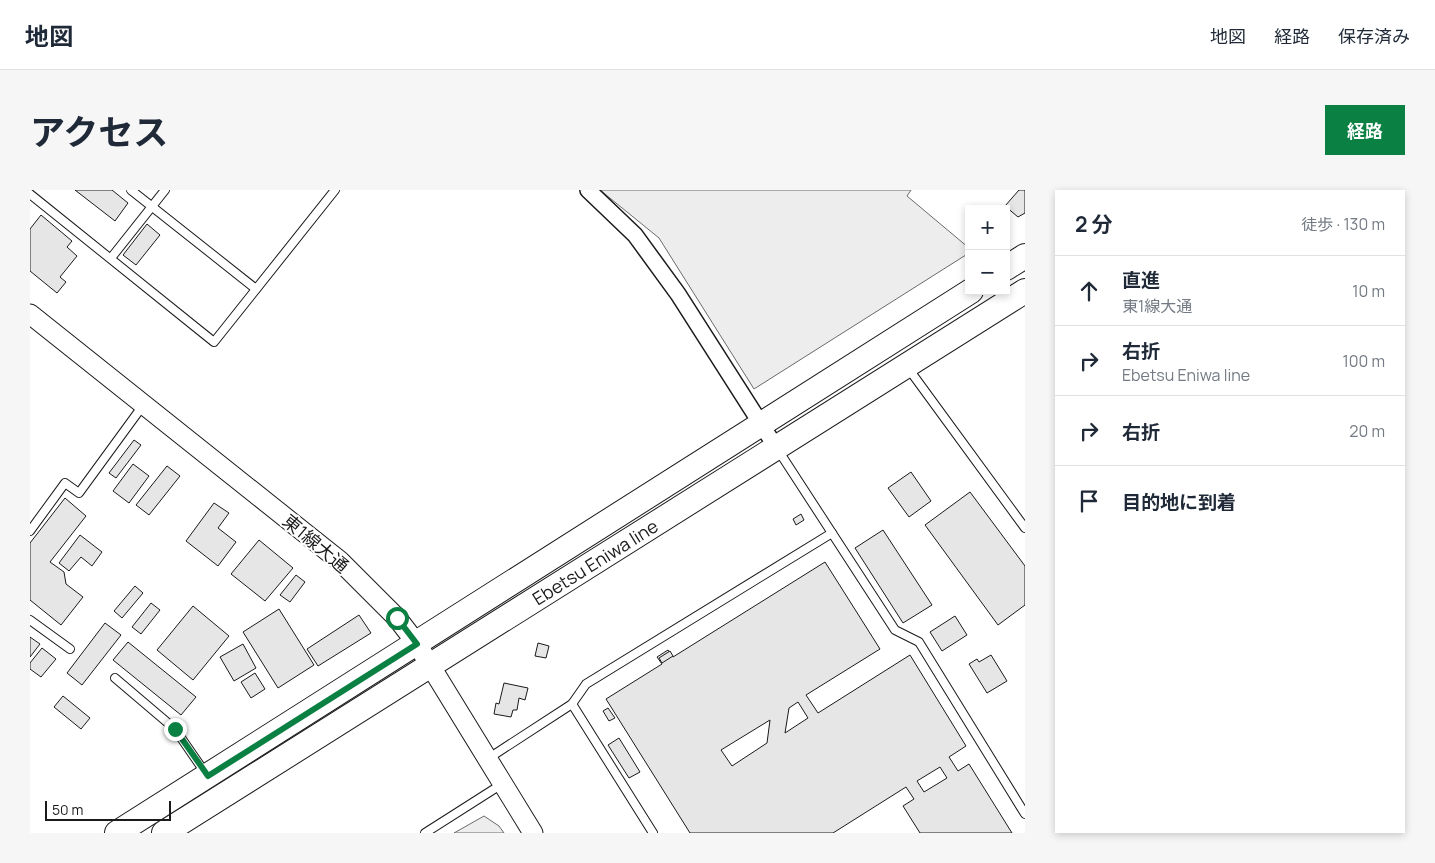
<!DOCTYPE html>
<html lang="ja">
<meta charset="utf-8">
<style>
:root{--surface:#fff;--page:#f6f6f7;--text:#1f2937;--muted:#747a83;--line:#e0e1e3;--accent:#0b8043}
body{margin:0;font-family:Manrope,"Noto Sans JP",sans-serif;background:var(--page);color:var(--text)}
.controls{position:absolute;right:15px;top:15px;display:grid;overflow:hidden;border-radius:0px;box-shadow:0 2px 8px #0003}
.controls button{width:45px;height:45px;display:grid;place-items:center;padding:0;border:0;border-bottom:1px solid var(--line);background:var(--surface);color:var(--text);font:25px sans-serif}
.scale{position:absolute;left:15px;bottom:12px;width:126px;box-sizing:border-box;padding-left:5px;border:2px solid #1a1a1a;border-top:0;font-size:14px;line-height:18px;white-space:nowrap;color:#1a1a1a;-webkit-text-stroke:4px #fff;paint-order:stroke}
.stop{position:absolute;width:15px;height:15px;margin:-11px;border:4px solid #0b8043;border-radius:50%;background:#fff}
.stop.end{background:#0b8043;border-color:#fff;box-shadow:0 1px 5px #0008}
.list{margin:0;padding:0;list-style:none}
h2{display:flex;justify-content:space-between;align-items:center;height:65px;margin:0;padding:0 20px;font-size:21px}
h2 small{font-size:16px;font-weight:400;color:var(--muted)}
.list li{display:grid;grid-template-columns:32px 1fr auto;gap:15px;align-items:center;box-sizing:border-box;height:70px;padding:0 20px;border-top:1px solid var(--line)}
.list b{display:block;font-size:19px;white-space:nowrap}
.list p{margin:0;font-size:16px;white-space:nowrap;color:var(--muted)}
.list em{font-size:16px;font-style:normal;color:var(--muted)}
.icon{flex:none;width:28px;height:28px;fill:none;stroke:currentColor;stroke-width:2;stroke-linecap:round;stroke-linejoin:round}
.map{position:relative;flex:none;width:995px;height:643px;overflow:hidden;border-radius:0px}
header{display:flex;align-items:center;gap:30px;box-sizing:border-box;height:70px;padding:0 25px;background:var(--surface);border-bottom:1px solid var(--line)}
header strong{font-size:24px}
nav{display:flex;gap:28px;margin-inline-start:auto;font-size:18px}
.intro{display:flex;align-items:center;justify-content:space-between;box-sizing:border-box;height:120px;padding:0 30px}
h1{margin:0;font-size:35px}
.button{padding:12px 22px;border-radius:0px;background:var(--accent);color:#fff;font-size:18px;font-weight:700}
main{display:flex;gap:30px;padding:0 30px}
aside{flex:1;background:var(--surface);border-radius:0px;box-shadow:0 2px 8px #0003}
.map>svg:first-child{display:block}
.built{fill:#ededed;stroke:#6a6a6a}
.building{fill:#e6e6e6;stroke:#1a1a1a;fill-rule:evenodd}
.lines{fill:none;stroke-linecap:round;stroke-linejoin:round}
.service-casing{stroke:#1a1a1a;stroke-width:10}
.minor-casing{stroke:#1a1a1a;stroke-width:18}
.tertiary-casing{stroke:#1a1a1a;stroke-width:21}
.primary-casing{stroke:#1a1a1a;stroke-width:26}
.service{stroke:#fff;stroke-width:8}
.minor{stroke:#fff;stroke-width:15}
.tertiary{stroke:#fff;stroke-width:19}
.primary{stroke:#fff;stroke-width:24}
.route{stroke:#0b8043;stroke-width:6}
.labels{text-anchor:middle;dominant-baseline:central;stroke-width:4;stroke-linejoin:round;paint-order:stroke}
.street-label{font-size:18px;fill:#1a1a1a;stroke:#fff}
</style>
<header>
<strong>地図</strong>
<nav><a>地図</a><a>経路</a><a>保存済み</a></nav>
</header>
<div class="intro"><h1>アクセス</h1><a class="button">経路</a></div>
<main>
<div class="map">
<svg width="995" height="643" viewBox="0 0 995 643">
<rect width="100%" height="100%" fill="#fff"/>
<g class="built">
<polygon points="570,0 881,0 877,6 939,58 939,63 724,199 629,48"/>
<polygon points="454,626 469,636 474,643 424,643"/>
</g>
<g class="building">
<polygon points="45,0 82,0 98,13 85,31"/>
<polygon points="989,0 995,0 995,23 988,27 975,16"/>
<polygon points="11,25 42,51 37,57 47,66 30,87 36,92 27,103 0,81 0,39"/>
<polygon points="117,34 130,45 106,75 93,65"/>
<polygon points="104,250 111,255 86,288 79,283"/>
<polygon points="103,274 119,286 99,313 83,301"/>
<polygon points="137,276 150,286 119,325 106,315"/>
<polygon points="881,282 901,311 879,327 858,298"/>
<polygon points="940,302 995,376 995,415 968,435 895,335"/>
<polygon points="35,308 56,326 20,372 34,382 36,394 53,407 31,435 0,410 0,353"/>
<polygon points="184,313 199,323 188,338 206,352 188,376 156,351"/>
<polygon points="771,324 774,330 766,335 763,329"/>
<polygon points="853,340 902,415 873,433 825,358"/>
<polygon points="50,345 72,362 62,376 51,367 39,381 29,373"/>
<polygon points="229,350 263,378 235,411 201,384"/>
<path d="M795,372L850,459L776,505L788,523L880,465L936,556L919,567L928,581L939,574L982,643H890L873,616L884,609L876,597L803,643H660L576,509L632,474L627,467L638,460L643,467ZM768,512L778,528L755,543L759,518ZM740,530L737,553L702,576L691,560ZM910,577L917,588L894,602L887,591Z"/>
<polygon points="266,385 275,392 260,412 250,405"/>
<polygon points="105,396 113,403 92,428 84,421"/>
<polygon points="121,413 130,420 111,444 102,437"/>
<polygon points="163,416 199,446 163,490 127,460"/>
<polygon points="249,419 284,475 248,498 213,442"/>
<polygon points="329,425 341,443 288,476 277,459"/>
<polygon points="925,426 937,445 912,461 900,442"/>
<polygon points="75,433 91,445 52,495 37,483"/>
<polygon points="0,447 10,454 0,467"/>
<polygon points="98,452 166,507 151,525 83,470"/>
<polygon points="508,453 519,456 516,468 505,466"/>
<polygon points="213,454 226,478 204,491 190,467"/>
<polygon points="12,458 26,469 11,487 0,479 0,473"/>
<polygon points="640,461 643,466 632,473 629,468"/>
<polygon points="961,465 977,491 957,503 939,474 947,469 949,472"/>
<polygon points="225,483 235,499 221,508 211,492"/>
<polygon points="474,493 498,498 495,510 489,508 487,520 483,520 481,527 464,524 466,513 469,514"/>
<polygon points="33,506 60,528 51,539 24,517"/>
<polygon points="578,518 585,528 579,531 573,521"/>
<polygon points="589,548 610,582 599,588 578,555"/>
</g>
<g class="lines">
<g class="service-casing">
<g id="service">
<polyline points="101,0 226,99"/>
<polyline points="0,4 184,152 305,0"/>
<polyline points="81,68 135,0"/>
<polyline points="878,178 995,338"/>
<polyline points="748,260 865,440 889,452 995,624"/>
<polyline points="0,341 35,293 49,303 114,214"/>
<polyline points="0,430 40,459"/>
<polyline points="85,488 145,539 176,584"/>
<polyline points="542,514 623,643"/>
<polyline points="459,568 542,514 556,494 802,343"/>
<polyline points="395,643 472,594"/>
</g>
</g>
<g class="minor-casing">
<polyline id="minor" points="558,0 605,45 648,104 747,259"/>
</g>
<g class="tertiary-casing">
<polyline id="tertiary" points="0,124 310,371 367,428 387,454 503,643"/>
</g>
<g class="primary-casing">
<g id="primary">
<polyline points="976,78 995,66"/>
<polyline points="87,643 941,101"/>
<path d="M134,643C420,461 709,283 995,101"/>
</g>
</g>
<use href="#service" class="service"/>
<use href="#minor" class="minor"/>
<use href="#tertiary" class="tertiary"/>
<use href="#primary" class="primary"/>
</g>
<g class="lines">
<polyline class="route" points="145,539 178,586 387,454 367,428"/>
</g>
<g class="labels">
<g class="street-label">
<text transform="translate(286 353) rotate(40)">東1線大通</text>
<text transform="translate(565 372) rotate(-32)">Ebetsu Eniwa line</text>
</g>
</g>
</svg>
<div class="controls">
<button>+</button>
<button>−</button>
</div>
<div class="scale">50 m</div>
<div class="stop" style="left:367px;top:428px"></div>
<div class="stop end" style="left:145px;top:539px"></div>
</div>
<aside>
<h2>2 分<small>徒歩 · 130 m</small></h2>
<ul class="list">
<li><svg class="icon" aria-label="ahead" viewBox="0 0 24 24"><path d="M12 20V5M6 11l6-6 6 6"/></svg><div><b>直進</b><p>東1線大通</p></div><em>10 m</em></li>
<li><svg class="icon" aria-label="right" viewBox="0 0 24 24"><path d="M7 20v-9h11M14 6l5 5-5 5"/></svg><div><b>右折</b><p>Ebetsu Eniwa line</p></div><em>100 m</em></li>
<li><svg class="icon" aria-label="right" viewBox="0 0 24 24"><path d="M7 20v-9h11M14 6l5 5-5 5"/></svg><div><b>右折</b></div><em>20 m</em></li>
<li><svg class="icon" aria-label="arrive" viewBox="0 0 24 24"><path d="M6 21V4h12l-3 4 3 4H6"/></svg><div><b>目的地に到着</b></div></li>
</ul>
</aside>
</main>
